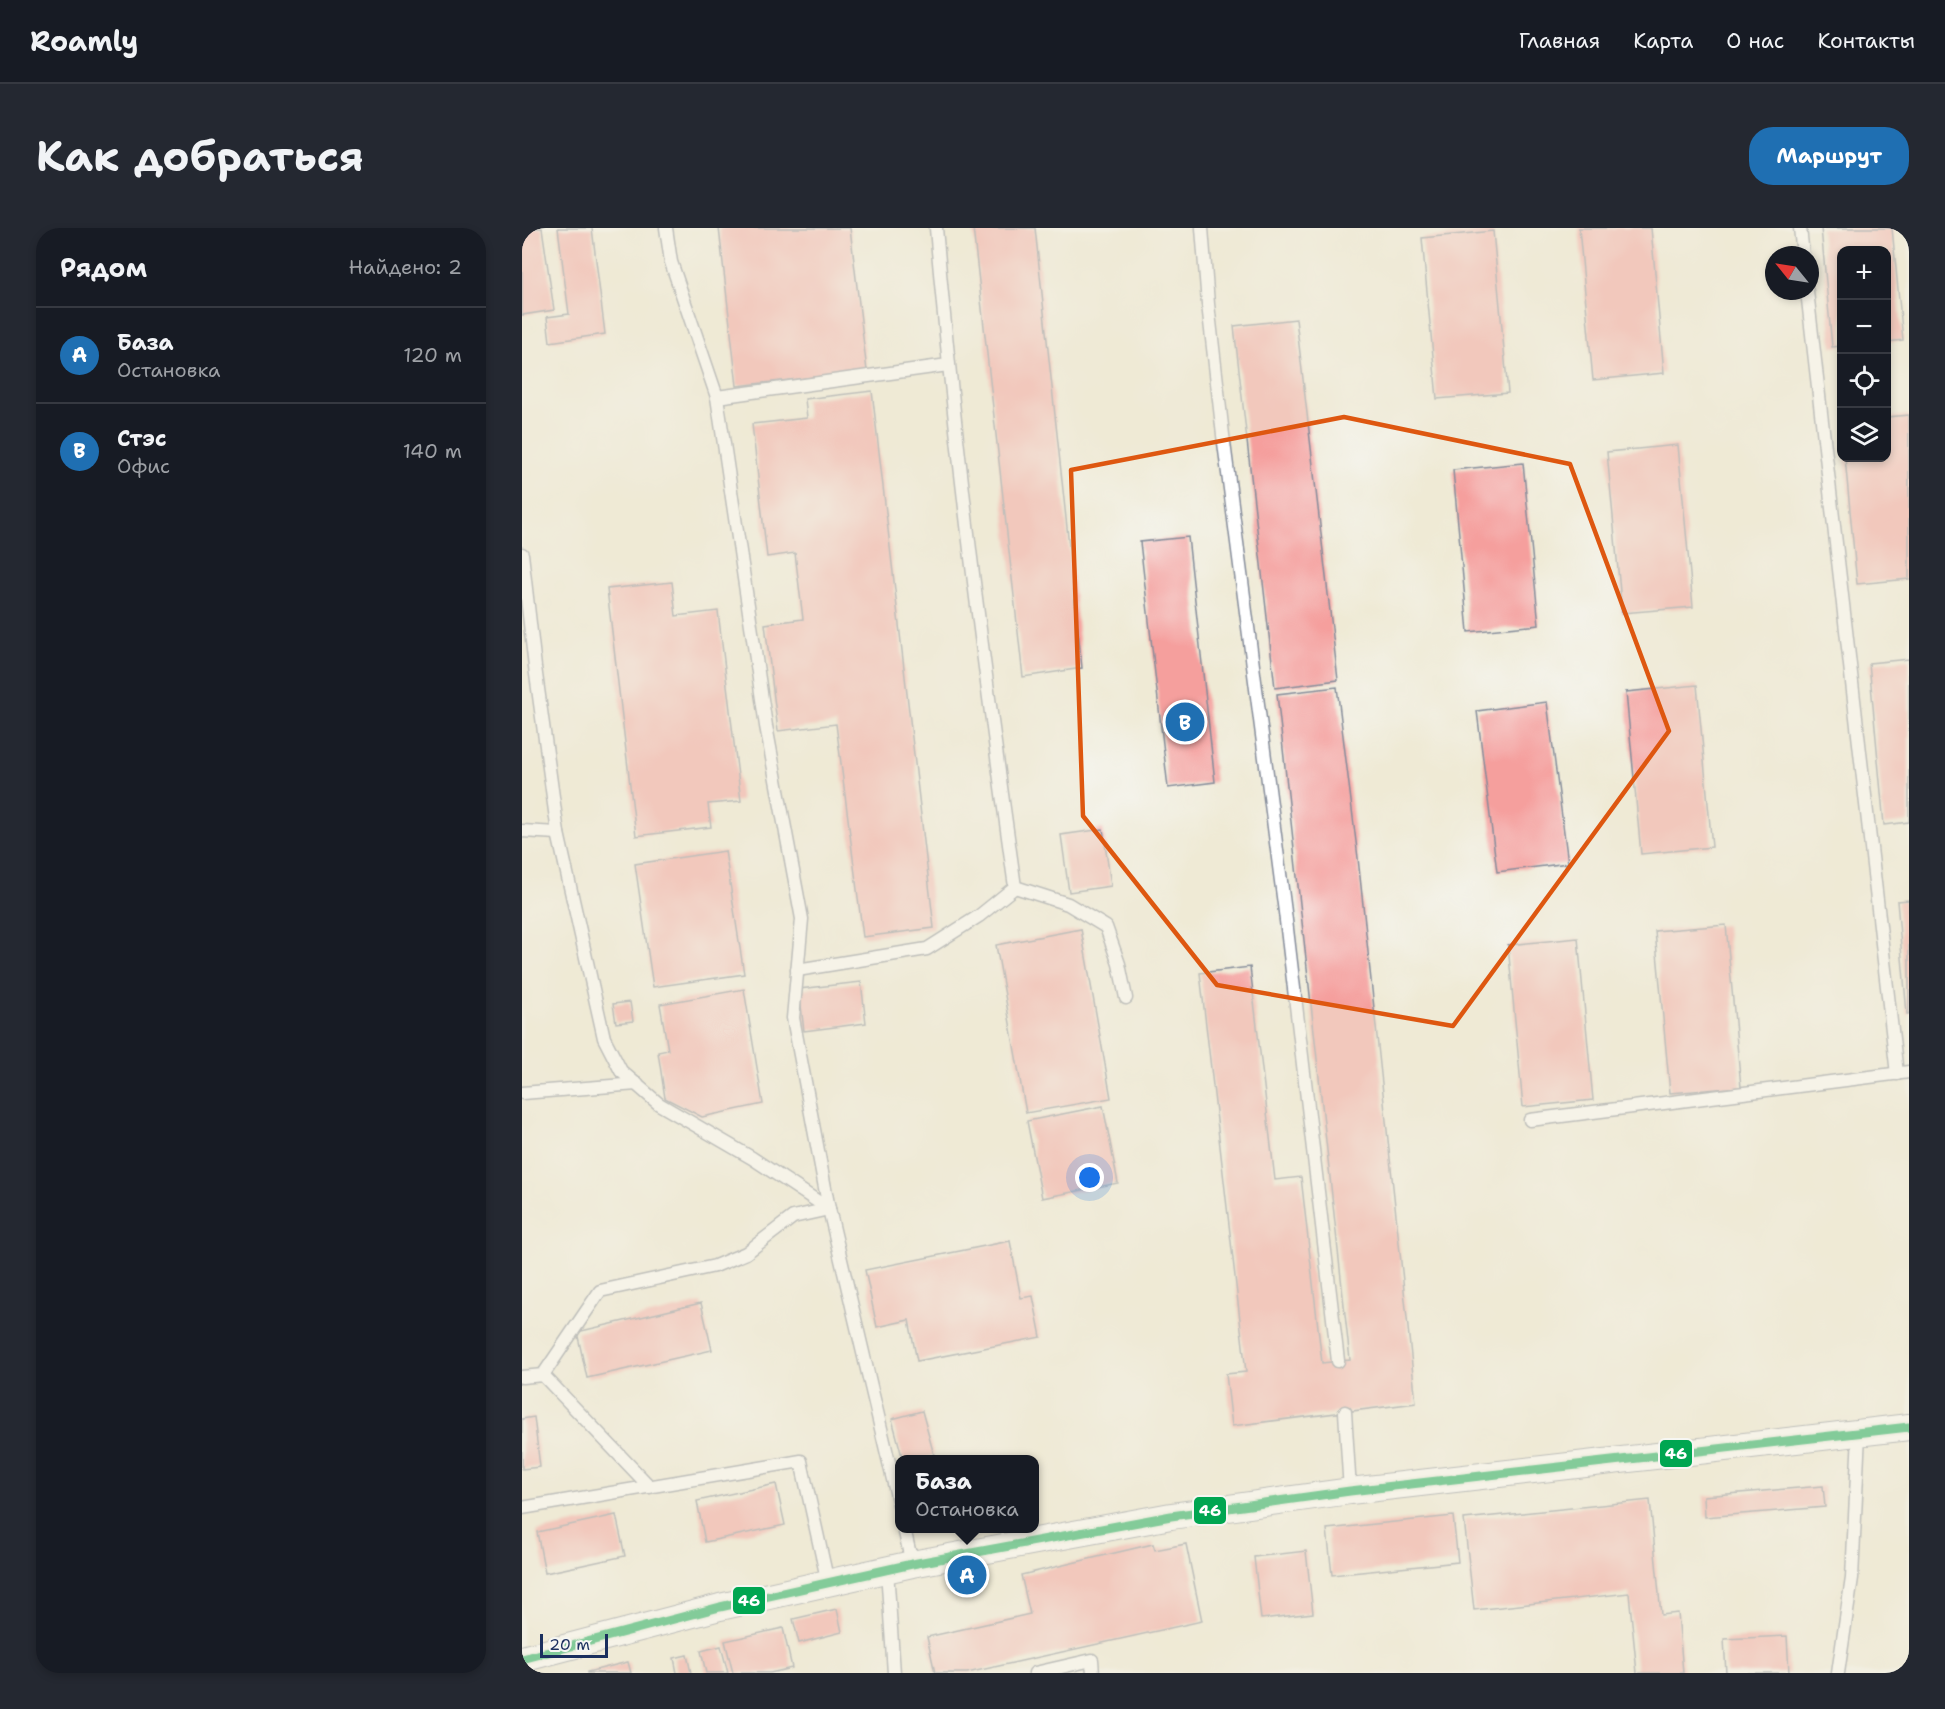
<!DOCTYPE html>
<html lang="ru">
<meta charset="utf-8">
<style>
:root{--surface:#171b24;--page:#242831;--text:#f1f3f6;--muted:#9ea1a6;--line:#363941;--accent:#1f6fb2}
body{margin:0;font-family:"Shantell Sans",sans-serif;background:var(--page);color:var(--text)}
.controls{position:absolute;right:18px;top:18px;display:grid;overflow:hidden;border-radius:12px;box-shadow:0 3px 9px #0003}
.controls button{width:54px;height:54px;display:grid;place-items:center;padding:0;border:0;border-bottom:2px solid var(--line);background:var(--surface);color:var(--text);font:30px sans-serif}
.compass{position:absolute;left:1243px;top:18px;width:54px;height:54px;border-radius:50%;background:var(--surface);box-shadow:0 3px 9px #0003;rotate:300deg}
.scale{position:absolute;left:18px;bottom:15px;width:68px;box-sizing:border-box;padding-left:6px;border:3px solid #1b2f5e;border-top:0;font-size:16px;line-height:21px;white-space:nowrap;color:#1b2f5e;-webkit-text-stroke:4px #f6f6f2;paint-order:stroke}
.you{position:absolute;left:568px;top:950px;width:21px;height:21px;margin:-15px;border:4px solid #fff;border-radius:50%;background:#1a73e8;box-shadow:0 0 0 9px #1a73e833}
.badge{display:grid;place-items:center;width:39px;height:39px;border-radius:50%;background:var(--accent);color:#fff;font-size:20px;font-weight:700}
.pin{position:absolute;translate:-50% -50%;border:3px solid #fff;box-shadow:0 2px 6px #0006}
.popup{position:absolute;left:373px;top:1227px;width:144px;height:78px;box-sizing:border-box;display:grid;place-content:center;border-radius:12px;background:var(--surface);filter:drop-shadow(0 2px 4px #0005);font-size:20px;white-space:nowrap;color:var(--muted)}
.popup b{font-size:22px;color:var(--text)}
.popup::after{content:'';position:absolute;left:50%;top:100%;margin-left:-12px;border:12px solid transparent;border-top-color:var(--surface)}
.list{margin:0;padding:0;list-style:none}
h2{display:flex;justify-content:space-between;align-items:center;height:78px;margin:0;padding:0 24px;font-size:26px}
h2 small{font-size:20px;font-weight:400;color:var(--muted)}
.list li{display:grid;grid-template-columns:39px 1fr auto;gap:18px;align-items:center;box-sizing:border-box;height:96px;padding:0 24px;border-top:2px solid var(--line)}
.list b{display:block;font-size:22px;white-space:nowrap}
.list p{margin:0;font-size:20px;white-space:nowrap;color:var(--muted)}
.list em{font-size:20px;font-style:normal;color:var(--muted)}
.icon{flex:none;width:33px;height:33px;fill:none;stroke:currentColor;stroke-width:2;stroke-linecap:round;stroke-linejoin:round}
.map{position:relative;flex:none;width:1387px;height:1445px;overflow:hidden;border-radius:24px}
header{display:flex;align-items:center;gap:36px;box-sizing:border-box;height:84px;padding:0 30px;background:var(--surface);border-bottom:2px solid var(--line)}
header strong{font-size:28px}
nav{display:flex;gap:33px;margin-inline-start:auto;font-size:21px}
.intro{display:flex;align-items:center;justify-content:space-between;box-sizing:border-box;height:144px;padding:0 36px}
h1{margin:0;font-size:42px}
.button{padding:15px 27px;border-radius:24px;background:var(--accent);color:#fff;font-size:21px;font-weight:700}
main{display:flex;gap:36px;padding:0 36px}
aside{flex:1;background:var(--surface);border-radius:24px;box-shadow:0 3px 9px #0003}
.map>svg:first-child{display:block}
.building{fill:#f59f9d}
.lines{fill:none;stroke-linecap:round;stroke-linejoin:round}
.service-casing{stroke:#858c9a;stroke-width:15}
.minor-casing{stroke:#858c9a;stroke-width:28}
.service{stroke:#fff;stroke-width:12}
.minor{stroke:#fff;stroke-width:26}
.bus-1-casing{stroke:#f6f6f2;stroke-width:14}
.bus-1{stroke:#00a651;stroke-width:9}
.marked{fill:none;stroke:#de5710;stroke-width:4.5;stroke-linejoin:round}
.line-badge{stroke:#f6f6f2;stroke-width:2}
.badge-label{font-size:16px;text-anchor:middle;font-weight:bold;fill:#fff}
</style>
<header>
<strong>Roamly</strong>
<nav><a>Главная</a><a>Карта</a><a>О нас</a><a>Контакты</a></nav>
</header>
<div class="intro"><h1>Как добраться</h1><a class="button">Маршрут</a></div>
<main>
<aside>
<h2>Рядом<small>Найдено: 2</small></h2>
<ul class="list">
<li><span class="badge">A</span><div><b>База</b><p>Остановка</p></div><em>120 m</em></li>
<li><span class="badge">B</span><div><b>Стэс</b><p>Офис</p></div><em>140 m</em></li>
</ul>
</aside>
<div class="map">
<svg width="1387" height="1445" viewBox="0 0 1387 1445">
<rect width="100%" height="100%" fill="#f6f6f2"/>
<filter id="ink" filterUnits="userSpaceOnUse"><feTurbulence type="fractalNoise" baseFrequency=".0167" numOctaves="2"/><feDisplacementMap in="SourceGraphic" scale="12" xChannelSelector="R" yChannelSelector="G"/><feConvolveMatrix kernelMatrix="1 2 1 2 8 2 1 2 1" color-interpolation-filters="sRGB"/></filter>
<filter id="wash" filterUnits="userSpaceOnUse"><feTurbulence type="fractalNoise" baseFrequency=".008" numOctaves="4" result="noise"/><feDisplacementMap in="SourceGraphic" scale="24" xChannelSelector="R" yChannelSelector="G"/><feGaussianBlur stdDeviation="1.35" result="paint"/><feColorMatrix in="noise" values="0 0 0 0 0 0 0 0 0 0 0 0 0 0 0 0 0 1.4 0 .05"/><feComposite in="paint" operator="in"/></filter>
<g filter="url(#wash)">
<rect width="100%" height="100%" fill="#efead5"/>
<g id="blocks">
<g class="building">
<polygon points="0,0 20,0 32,82 0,87"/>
<polygon points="36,0 70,0 83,106 28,114 25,89 47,86"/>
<polygon points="197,0 328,0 345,143 215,158"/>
<polygon points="451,0 513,0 560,440 501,449"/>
<polygon points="1057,0 1129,0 1142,145 1071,152"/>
<polygon points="1299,0 1370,0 1381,112 1365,114 1365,22 1320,22 1320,118 1310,119"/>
<polygon points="971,3 986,165 915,171 900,10"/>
<polygon points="774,91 816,452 753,460 712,98"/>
<polygon points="350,163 412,700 341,709 314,496 256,503 243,396 281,391 273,325 245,329 230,196 285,190 283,171"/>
<polygon points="1387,187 1387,351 1335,356 1323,230 1365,230 1365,189"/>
<polygon points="1156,217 1171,379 1100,385 1085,224"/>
<polygon points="1001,235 1017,397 946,404 931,242"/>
<polygon points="666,309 693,554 646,560 618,314"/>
<polygon points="150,354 154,388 196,383 219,573 186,576 189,599 114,608 85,361"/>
<polygon points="1387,431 1387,594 1362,597 1347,435"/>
<polygon points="1175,457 1190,619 1119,626 1104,464"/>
<polygon points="815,459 836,630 894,1175 710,1198 704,1146 724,1144 678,745 728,739 753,952 779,949 800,1135 828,1132 755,466"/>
<polygon points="1025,474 1046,635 975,644 955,483"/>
<polygon points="581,601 589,658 547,664 539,607"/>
<polygon points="203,623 222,746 131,759 113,636"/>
<polygon points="1387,672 1387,786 1385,786 1375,673"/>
<polygon points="1204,697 1219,859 1148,865 1133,703"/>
<polygon points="559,701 589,870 504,885 474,717"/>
<polygon points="1056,710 1071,872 1001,879 986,717"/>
<polygon points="339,754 344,795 282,803 277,761"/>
<polygon points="222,761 241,876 180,889 143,870 136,824 146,822 138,776"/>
<polygon points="108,774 111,793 94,795 91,776"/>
<polygon points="581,878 596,955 520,970 505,893"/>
<polygon points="488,1013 499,1070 511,1068 519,1109 395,1133 387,1092 355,1099 343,1042"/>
<polygon points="179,1075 190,1122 65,1150 55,1104"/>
<polygon points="400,1183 412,1227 395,1232 381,1232 370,1191"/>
<polygon points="12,1189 18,1239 0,1241 0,1191"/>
<polygon points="254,1256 263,1297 183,1314 175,1273"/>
<polygon points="1301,1258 1303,1279 1183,1289 1182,1268"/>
<polygon points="1128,1272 1139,1387 1156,1385 1161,1445 1115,1445 1107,1365 952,1382 942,1291"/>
<polygon points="94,1287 103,1328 23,1345 15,1304"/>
<polygon points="931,1288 936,1334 810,1347 805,1301"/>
<polygon points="631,1316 633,1322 664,1316 680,1393 445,1445 413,1445 405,1409 508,1386 499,1347"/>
<polygon points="784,1323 791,1385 739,1391 732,1329"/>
<polygon points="315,1381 320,1404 277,1415 271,1391"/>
<polygon points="261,1400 270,1440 248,1445 211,1445 203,1413"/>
<polygon points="1265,1408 1267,1445 1204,1445 1202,1411"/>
<polygon points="199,1418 206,1445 184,1445 179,1423"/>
<polygon points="165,1427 169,1445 155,1445 152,1430"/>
<polygon points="106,1434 109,1445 65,1445 65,1444"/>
</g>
</g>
</g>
<g filter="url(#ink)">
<use href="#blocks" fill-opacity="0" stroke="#858c9a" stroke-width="1.5"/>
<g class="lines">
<g class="service-casing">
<g id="service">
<polyline points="144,0 149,34 195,169 244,498 280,691 271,790 307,981 378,1281"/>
<path d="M414,0C433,220 462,440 493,659"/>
<polyline points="680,0 686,76 701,207 763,684 816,1133"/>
<polyline points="1278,0 1281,27"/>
<polyline points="1285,63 1375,846"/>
<polyline points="195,169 426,137"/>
<polyline points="0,326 13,439 36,605 82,810 99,843 137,876 230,930 307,981"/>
<polyline points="0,603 36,605"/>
<polyline points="493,659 546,676 584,699 597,736 604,770"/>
<polyline points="275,742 405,721 457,688 493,659"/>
<polyline points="0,865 115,856"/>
<polyline points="1008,892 1387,844"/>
<polyline points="21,1147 78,1063 193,1038 224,1025 271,989 307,981"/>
<polyline points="0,1149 21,1147 128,1259"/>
<polyline points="823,1184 828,1263"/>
<polyline points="0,1280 279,1233 306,1355"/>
<polyline points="382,1300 390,1336"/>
<polyline points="365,1342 372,1445"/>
<polyline points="513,1445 570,1432 571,1445"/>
<polyline points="1316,1445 1330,1350 1337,1206"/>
</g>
</g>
<g class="minor-casing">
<polyline id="minor" points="0,1431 198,1379 390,1336 649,1288 828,1263 1387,1199"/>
</g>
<use href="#service" class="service"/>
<use href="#minor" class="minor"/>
<g class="bus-1-casing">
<polyline id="bus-1" points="0,1431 198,1379 390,1336 649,1288 828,1263 1387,1199"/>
</g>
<use href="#bus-1" class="bus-1"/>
</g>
</g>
<path d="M0 0H1387V1445H0ZM822,189L1048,236L1147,503L931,798L695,757L561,588L549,242Z" fill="#efead5" fill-opacity=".55" fill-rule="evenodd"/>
<path class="marked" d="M822,189L1048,236L1147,503L931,798L695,757L561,588L549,242Z"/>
<g class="line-badge">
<rect x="1137" y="1211" width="34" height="29" rx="6" fill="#00a651"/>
<rect x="671" y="1268" width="34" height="29" rx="6" fill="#00a651"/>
<rect x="210" y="1358" width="34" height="29" rx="6" fill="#00a651"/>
</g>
<g class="badge-label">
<text x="1154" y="1231">46</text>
<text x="688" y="1288">46</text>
<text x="227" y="1378">46</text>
</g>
</svg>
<div class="controls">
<button>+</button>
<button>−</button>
<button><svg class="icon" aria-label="locate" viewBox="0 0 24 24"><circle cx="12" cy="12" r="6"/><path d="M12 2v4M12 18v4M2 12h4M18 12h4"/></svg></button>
<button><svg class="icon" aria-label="layers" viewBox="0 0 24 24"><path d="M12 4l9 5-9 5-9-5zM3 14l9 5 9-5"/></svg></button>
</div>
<svg class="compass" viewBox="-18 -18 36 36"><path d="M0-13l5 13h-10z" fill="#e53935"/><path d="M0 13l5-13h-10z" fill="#9ea1a6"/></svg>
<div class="scale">20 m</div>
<div class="you"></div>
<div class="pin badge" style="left:445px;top:1347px">A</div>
<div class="popup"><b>База</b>Остановка</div>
<div class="pin badge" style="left:663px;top:494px">B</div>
</div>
</main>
